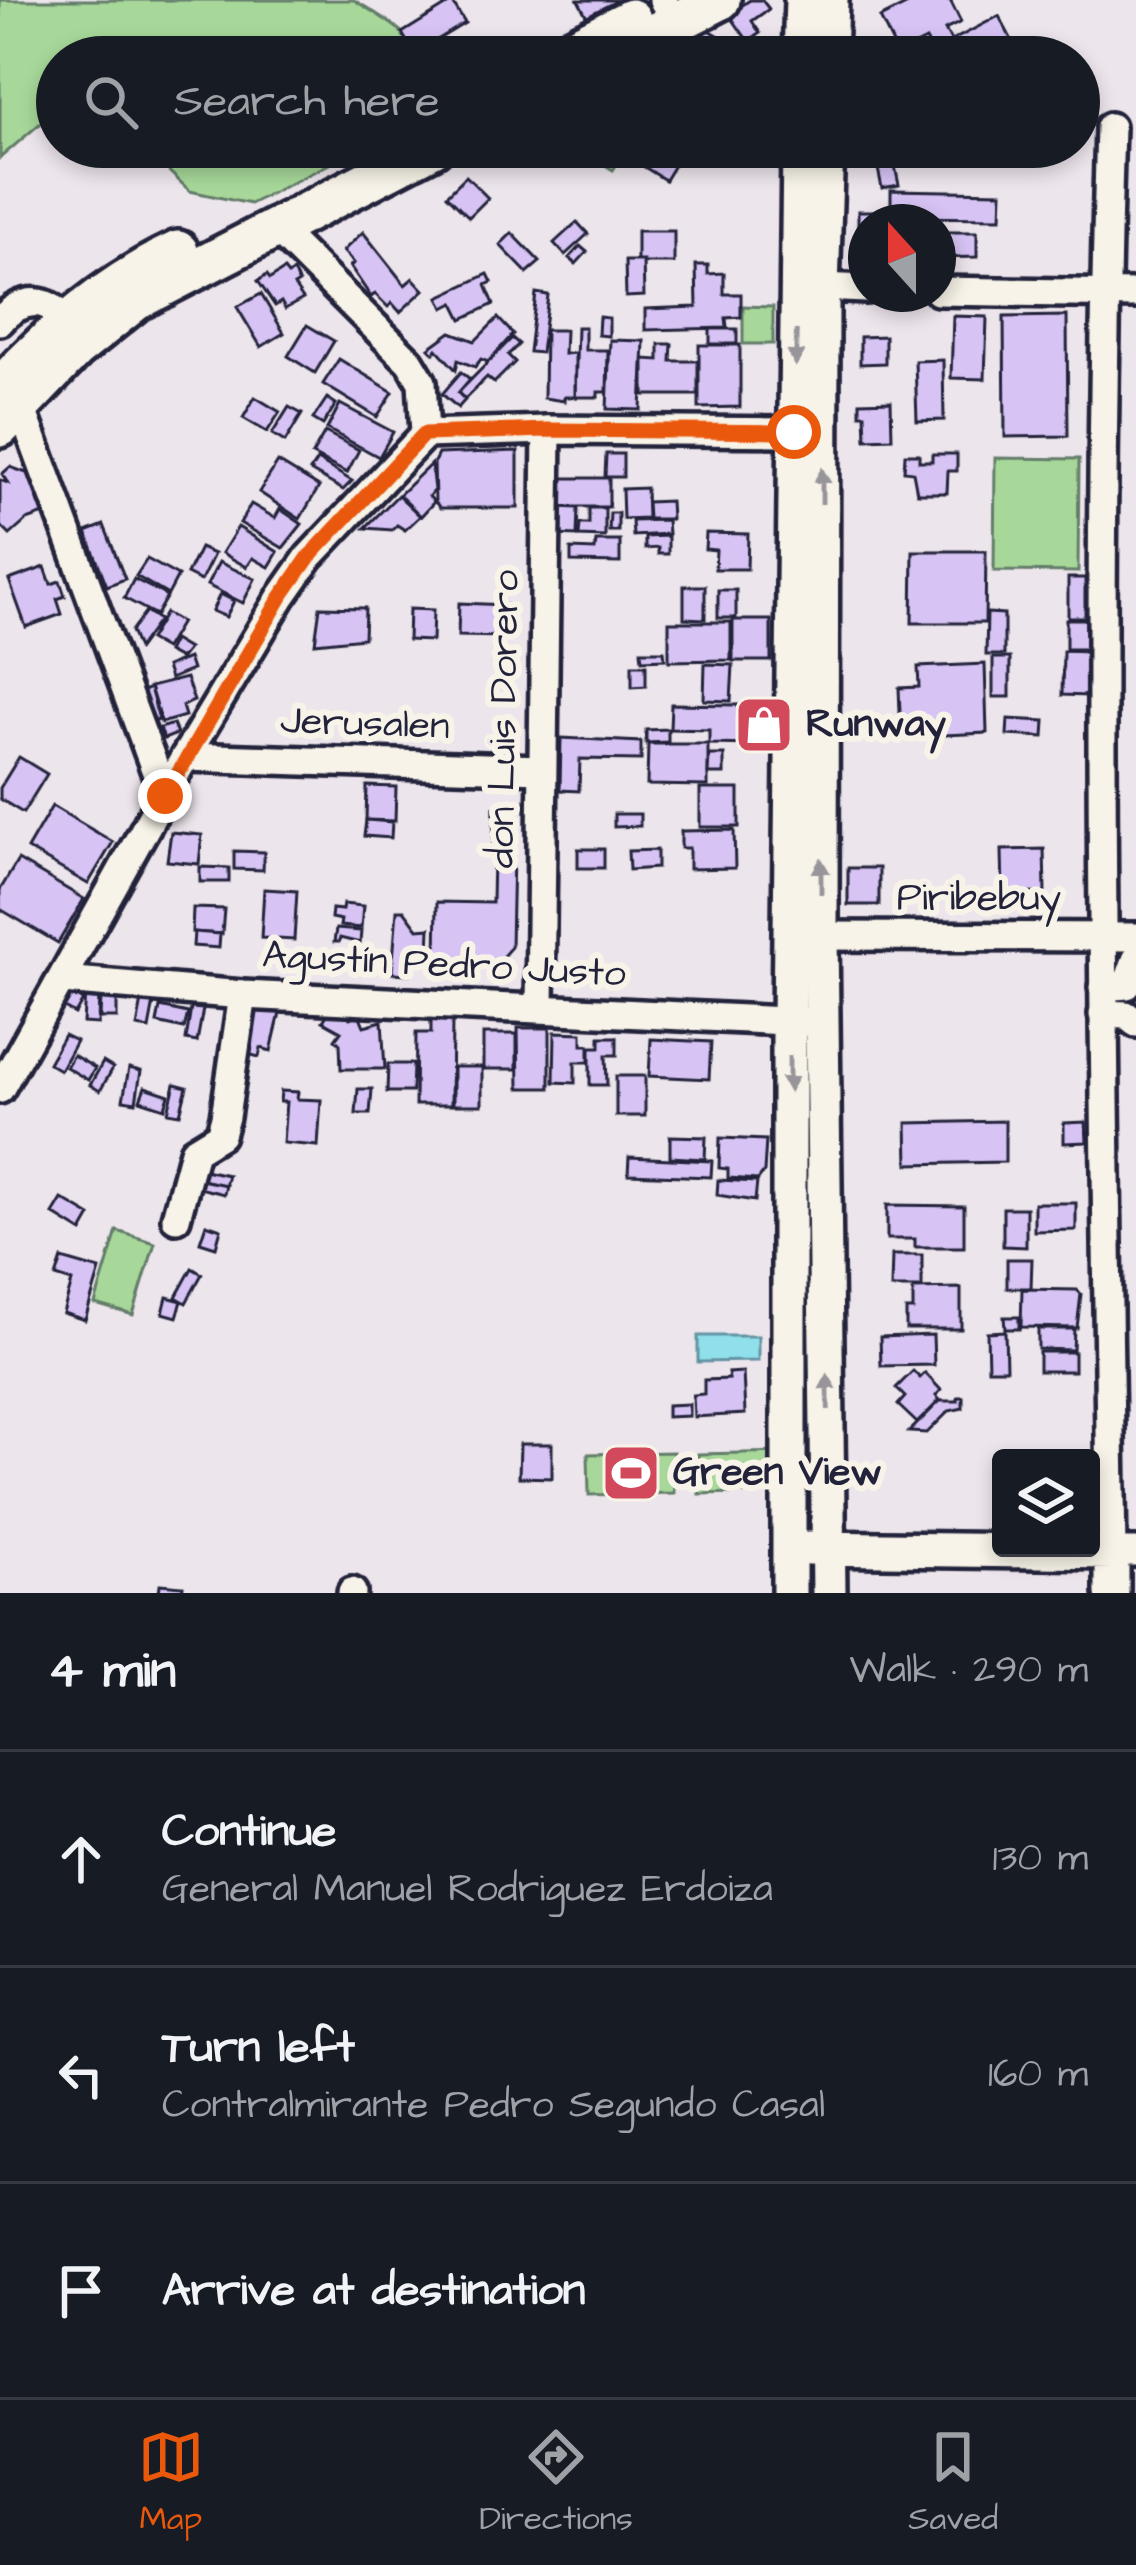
<!DOCTYPE html>
<meta charset="utf-8">
<style>
:root{--surface:#171b24;--page:#242831;--text:#f1f3f6;--muted:#9ea1a6;--line:#363941;--accent:#ea580c}
body{margin:0;font-family:"Architects Daughter",sans-serif;background:var(--page);color:var(--text)}
.controls{position:absolute;right:36px;bottom:36px;display:grid;overflow:hidden;border-radius:12px;box-shadow:0 6px 18px #0003}
.controls button{width:108px;height:108px;display:grid;place-items:center;padding:0;border:0;border-bottom:3px solid var(--line);background:var(--surface);color:var(--text);font:60px sans-serif}
.compass{position:absolute;left:848px;top:204px;width:108px;height:108px;border-radius:50%;background:var(--surface);box-shadow:0 6px 18px #0003;rotate:339deg}
.stop{position:absolute;width:36px;height:36px;margin:-27px;border:9px solid #ea580c;border-radius:50%;background:#fff}
.stop.end{background:#ea580c;border-color:#fff;box-shadow:0 3px 12px #0008}
.list{margin:0;padding:0;list-style:none}
h2{display:flex;justify-content:space-between;align-items:center;height:156px;margin:0;padding:0 48px;font-size:51px}
h2 small{font-size:39px;font-weight:400;color:var(--muted)}
.list li{display:grid;grid-template-columns:78px 1fr auto;gap:36px;align-items:center;box-sizing:border-box;height:216px;padding:0 48px;border-top:3px solid var(--line)}
.list b{display:block;font-size:45px;white-space:nowrap}
.list p{margin:0;font-size:39px;white-space:nowrap;color:var(--muted)}
.list em{font-size:39px;font-style:normal;color:var(--muted)}
.icon{flex:none;width:66px;height:66px;fill:none;stroke:currentColor;stroke-width:2;stroke-linecap:round;stroke-linejoin:round}
.map{position:relative;flex:none;width:1136px;height:1593px;overflow:hidden}
.search{position:absolute;background:var(--surface);box-shadow:0 6px 18px #0003;left:36px;right:36px;top:36px;height:132px;display:flex;align-items:center;gap:30px;box-sizing:border-box;padding:0 42px;border-radius:66px;color:var(--muted);font-size:45px}
.sheet{height:804px;background:var(--surface)}
nav{display:flex;justify-content:space-around;align-items:center;box-sizing:border-box;height:168px;border-top:3px solid var(--line);background:var(--surface);font-size:33px;color:var(--muted)}
nav a{display:grid;justify-items:center;gap:6px}
nav .on{color:var(--accent)}
.map>svg:first-child{display:block}
.green{fill:#a7d899;stroke:#647d6a;stroke-width:3}
.water{fill:#8fe0ea;stroke:#6394a4;stroke-width:3}
.building{fill:#d7c4f5;stroke:#22223b;stroke-width:3}
.lines{fill:none;stroke-linecap:round;stroke-linejoin:round}
.minor-casing{stroke:#22223b;stroke-width:36}
.major-casing{stroke:#22223b;stroke-width:42}
.highway-casing{stroke:#22223b;stroke-width:48}
.minor{stroke:#f7f3e8;stroke-width:27}
.major{stroke:#f7f3e8;stroke-width:33}
.highway{stroke:#f7f3e8;stroke-width:39}
.oneway{fill:#97959a}
.route{stroke:#ea580c;stroke-width:15}
.labels{text-anchor:middle;dominant-baseline:central;stroke-width:12;stroke-linejoin:round;paint-order:stroke}
.street-label{font-size:39px;fill:#22223b;stroke:#f7f3e8}
.poi-label{font-size:39px;font-weight:bold;fill:#22223b;stroke:#f7f3e8;text-anchor:start}
</style>
<div class="map">
<svg width="1136" height="1593" viewBox="0 0 1136 1593">
<rect width="100%" height="100%" fill="#ede5ec"/>
<filter id="ink" filterUnits="userSpaceOnUse"><feTurbulence type="fractalNoise" baseFrequency=".00833" numOctaves="2"/><feDisplacementMap in="SourceGraphic" scale="24" xChannelSelector="R" yChannelSelector="G"/><feConvolveMatrix kernelMatrix="1 2 1 2 8 2 1 2 1" color-interpolation-filters="sRGB"/></filter>
<g filter="url(#ink)">
<g class="green">
<path d="M0,0H354C378,15 410,32 423,57H57V109L0,158Z"/>
<polygon points="143,147 363,147 250,204 190,191"/>
<polygon points="576,147 628,147 613,170"/>
<polygon points="743,306 773,307 773,344 743,344"/>
<polygon points="995,458 1079,459 1078,572 994,571"/>
<polygon points="804,1034 809,1036 809,1526 805,1524"/>
<polygon points="117,1231 155,1243 133,1315 95,1304"/>
<polygon points="673,1452 674,1493 589,1495 588,1454"/>
<polygon points="783,1452 784,1492 699,1494 698,1454"/>
</g>
<polygon class="water" points="698,1336 758,1336 758,1361 698,1362"/>
<g class="building">
<polygon points="578,0 626,0 588,19"/>
<polygon points="750,0 762,0 769,9 752,21 760,33 748,41 729,14"/>
<polygon points="916,0 950,0 961,22 945,30 951,41 999,16 1017,50 1004,57 921,57 932,51 926,40 898,54 880,18"/>
<polygon points="452,2 465,23 414,54 402,33"/>
<polygon points="704,27 744,50 740,57 686,57"/>
<polygon points="633,147 685,147 665,180 627,156"/>
<polygon points="856,147 891,147 899,185 882,188 876,159 858,161"/>
<polygon points="466,176 488,198 469,217 447,195"/>
<polygon points="891,190 1002,192 1001,218 891,217"/>
<polygon points="858,211 874,211 874,222 866,222 866,254 858,254"/>
<polygon points="577,222 588,234 565,255 554,243"/>
<rect x="637" y="231" width="37" height="32"/>
<polygon points="363,232 405,285 413,278 424,290 400,312 392,303 388,307 375,294 371,297 350,266 354,263 343,251"/>
<polygon points="938,232 977,232 977,257 938,258"/>
<polygon points="512,233 540,262 527,273 500,245"/>
<polygon points="580,246 587,252 576,264 569,258"/>
<polygon points="625,261 643,261 644,296 626,297"/>
<polygon points="696,265 708,265 708,274 724,273 724,294 741,294 741,317 726,318 727,328 645,330 645,309 697,307"/>
<polygon points="284,270 288,275 293,272 299,283 294,286 303,299 285,309 281,302 275,306 258,281 267,275 270,279"/>
<polygon points="488,274 492,282 486,285 494,304 462,319 454,303 444,308 439,297"/>
<polygon points="536,293 548,295 541,353 529,352"/>
<polygon points="261,294 284,333 261,347 237,307"/>
<polygon points="953,316 987,317 985,379 951,378"/>
<polygon points="1067,316 1068,436 1005,437 1004,317"/>
<polygon points="599,317 609,318 609,336 598,335"/>
<polygon points="498,318 513,334 488,362 481,359 475,367 458,360 456,370 437,349 434,353 429,348 451,332 475,341"/>
<polygon points="307,325 334,341 315,373 288,356"/>
<polygon points="577,327 585,327 585,350 608,350 607,392 598,392 598,397 575,397"/>
<rect x="710" y="329" width="27" height="15"/>
<polygon points="545,330 565,330 564,354 575,353 575,397 564,397 564,401 544,398"/>
<polygon points="885,336 885,363 860,364 860,337"/>
<polygon points="512,338 519,344 508,355 515,362 494,383 487,377 465,399 458,393"/>
<polygon points="610,340 644,341 641,410 607,409"/>
<polygon points="659,344 672,344 671,361 698,361 698,395 644,395 644,359 659,360"/>
<polygon points="699,345 740,345 740,407 699,408"/>
<polygon points="339,359 393,392 377,417 323,384"/>
<polygon points="943,360 944,420 917,421 915,361"/>
<polygon points="461,372 470,379 458,393 465,400 458,408 442,394"/>
<polygon points="255,397 280,412 267,432 243,418"/>
<polygon points="327,398 336,404 323,425 313,419"/>
<polygon points="891,401 892,438 866,439 865,414 860,414 860,402"/>
<polygon points="340,404 393,432 379,457 327,429"/>
<polygon points="289,407 302,414 285,442 272,434"/>
<polygon points="325,432 359,450 347,473 312,455"/>
<polygon points="518,451 518,508 440,508 435,502 434,462 438,454"/>
<polygon points="606,454 623,454 623,477 605,477"/>
<polygon points="905,454 919,454 919,461 932,461 932,454 957,454 957,471 948,471 947,493 917,493 913,472 904,471"/>
<polygon points="317,460 352,481 343,490 310,471"/>
<polygon points="278,462 319,487 300,519 259,492"/>
<polygon points="431,464 434,490 429,496 434,502 421,516 399,495"/>
<polygon points="10,467 32,475 47,513 27,520 10,535 0,525 0,480 8,483 2,474"/>
<rect x="561" y="478" width="48" height="29"/>
<polygon points="646,488 647,518 623,519 622,489"/>
<polygon points="398,495 420,516 405,530 397,525 392,530 365,528"/>
<polygon points="670,501 671,519 648,519 647,502"/>
<polygon points="251,504 275,518 280,509 302,524 283,548 240,523"/>
<polygon points="557,507 578,508 577,536 556,535"/>
<polygon points="589,508 605,508 605,537 579,536 580,524 589,524"/>
<polygon points="610,513 618,513 618,531 609,531"/>
<polygon points="667,520 668,534 633,536 632,521"/>
<polygon points="104,525 125,579 107,586 86,532"/>
<polygon points="238,527 278,552 269,567 253,558 247,567 222,553"/>
<polygon points="706,533 748,534 747,569 715,569 716,550 705,549"/>
<polygon points="668,536 668,554 658,554 658,548 645,549 645,537"/>
<polygon points="596,541 620,541 620,563 571,562 571,549 595,550"/>
<polygon points="200,548 214,554 201,581 187,574"/>
<polygon points="913,551 986,551 985,623 912,623"/>
<polygon points="147,559 178,576 168,595 136,576"/>
<polygon points="219,562 255,579 243,603 207,585"/>
<polygon points="45,567 51,584 60,581 65,596 57,599 62,614 26,627 9,580"/>
<rect x="1068" y="578" width="17" height="39"/>
<polygon points="134,579 167,596 156,615 124,598"/>
<polygon points="684,586 705,586 705,619 684,618"/>
<rect x="718" y="590" width="18" height="28"/>
<polygon points="220,594 234,601 226,617 212,611"/>
<polygon points="459,603 507,605 506,637 458,636"/>
<polygon points="320,607 365,608 364,638 315,643"/>
<polygon points="409,609 433,610 432,641 408,640"/>
<polygon points="146,611 159,620 138,649 131,631"/>
<polygon points="165,613 181,622 165,649 149,640"/>
<polygon points="987,613 1004,614 1004,655 986,655"/>
<polygon points="1066,619 1091,619 1090,649 1066,649"/>
<rect x="733" y="620" width="38" height="41"/>
<polygon points="669,622 731,622 731,660 669,661"/>
<polygon points="173,640 188,649 180,659 167,652"/>
<polygon points="641,651 664,651 665,659 642,660"/>
<polygon points="1063,651 1088,652 1087,696 1062,695"/>
<polygon points="188,658 192,670 170,679 166,667"/>
<rect x="993" y="658" width="17" height="39"/>
<polygon points="705,664 733,665 731,701 704,700"/>
<polygon points="985,664 987,733 901,737 899,688 919,687 918,667"/>
<polygon points="632,665 646,665 646,686 632,687"/>
<polygon points="186,678 194,701 182,706 185,716 161,723 150,687"/>
<polygon points="150,688 159,720 150,723 140,692"/>
<polygon points="671,704 738,705 738,722 757,722 756,745 709,744 709,730 670,729"/>
<polygon points="771,705 771,744 757,744 757,706"/>
<polygon points="1008,719 1045,721 1044,737 1007,735"/>
<polygon points="173,724 177,734 164,739 160,728"/>
<polygon points="668,729 668,742 646,743 646,730"/>
<polygon points="561,738 641,742 641,760 580,759 579,791 560,790"/>
<polygon points="648,744 708,744 708,786 647,785"/>
<polygon points="709,755 724,755 724,774 708,774"/>
<polygon points="19,757 47,774 23,813 0,799 0,788"/>
<polygon points="367,786 396,787 395,821 366,820"/>
<rect x="700" y="789" width="39" height="38"/>
<polygon points="52,806 113,842 88,884 27,849"/>
<polygon points="494,807 514,807 511,947 497,963 470,962 470,968 451,968 451,956 436,956 437,902 492,903"/>
<polygon points="614,814 640,814 640,826 614,827"/>
<polygon points="366,820 392,822 391,838 364,836"/>
<polygon points="734,830 735,868 689,869 689,848 681,848 681,831"/>
<polygon points="171,832 202,835 199,864 167,861"/>
<rect x="578" y="849" width="26" height="19"/>
<polygon points="1044,849 1045,893 1003,894 1002,850"/>
<polygon points="657,850 657,868 629,870 628,851"/>
<polygon points="234,851 264,852 263,870 234,869"/>
<polygon points="18,860 84,899 58,943 0,909 0,890"/>
<polygon points="200,867 229,868 229,882 200,882"/>
<rect x="848" y="868" width="31" height="37"/>
<polygon points="264,889 297,891 294,940 261,938"/>
<polygon points="343,904 363,906 361,928 340,926 341,920 331,918 332,909 342,910"/>
<polygon points="193,908 224,909 222,934 192,932"/>
<polygon points="397,910 404,910 418,929 430,928 429,950 418,950 410,957 409,974 392,973"/>
<polygon points="336,929 361,931 360,943 340,938 339,942 334,942"/>
<polygon points="194,932 220,934 219,948 193,946"/>
<polygon points="85,992 99,993 98,1024 83,1023"/>
<polygon points="72,995 83,1000 75,1014 64,1008"/>
<polygon points="143,995 155,997 149,1029 137,1027"/>
<polygon points="101,998 117,998 117,1018 100,1018"/>
<polygon points="334,1005 350,1018 359,1014 364,1026 382,1021 385,1069 341,1069 340,1044 335,1039 341,1031 323,1021"/>
<polygon points="160,1007 188,1013 184,1029 157,1023"/>
<polygon points="191,1008 203,1009 197,1042 186,1040"/>
<polygon points="257,1008 280,1013 271,1051 261,1048 259,1057 247,1054"/>
<polygon points="431,1019 452,1019 451,1105 415,1105 416,1033 431,1033"/>
<polygon points="518,1028 550,1028 550,1088 519,1088"/>
<polygon points="555,1032 582,1033 582,1045 589,1045 589,1062 575,1062 575,1083 554,1082"/>
<rect x="483" y="1034" width="34" height="35"/>
<polygon points="64,1035 76,1041 60,1070 48,1063"/>
<polygon points="600,1037 617,1037 617,1055 606,1055 607,1085 590,1085 590,1047 600,1047"/>
<polygon points="651,1039 711,1042 709,1079 649,1076"/>
<polygon points="73,1055 95,1068 88,1080 66,1067"/>
<polygon points="103,1062 113,1068 100,1091 90,1085"/>
<polygon points="388,1064 413,1064 412,1092 387,1092"/>
<rect x="453" y="1067" width="29" height="38"/>
<polygon points="129,1068 141,1071 136,1102 123,1100"/>
<rect x="616" y="1076" width="29" height="40"/>
<polygon points="175,1084 187,1087 180,1114 168,1112"/>
<polygon points="145,1087 169,1095 165,1108 140,1100"/>
<polygon points="358,1089 372,1089 370,1114 356,1114"/>
<polygon points="281,1091 298,1092 297,1099 321,1100 318,1146 283,1143 286,1102 280,1102"/>
<polygon points="1005,1121 1005,1162 908,1164 907,1123"/>
<polygon points="1086,1122 1087,1142 1064,1143 1064,1123"/>
<polygon points="670,1136 706,1137 705,1159 670,1157"/>
<polygon points="720,1138 766,1140 764,1172 758,1180 728,1178 728,1169 719,1168"/>
<polygon points="629,1157 712,1161 711,1177 628,1174"/>
<polygon points="204,1170 228,1175 225,1186 201,1180"/>
<polygon points="201,1180 226,1185 224,1194 199,1188"/>
<polygon points="718,1180 757,1182 755,1201 717,1195"/>
<polygon points="62,1199 91,1216 82,1232 53,1214"/>
<polygon points="1034,1203 1076,1203 1076,1230 1034,1231"/>
<polygon points="887,1205 964,1206 964,1247 915,1247 915,1239 887,1239"/>
<polygon points="1003,1208 1026,1208 1026,1247 1003,1246"/>
<polygon points="206,1224 221,1229 216,1247 200,1242"/>
<polygon points="892,1255 922,1255 922,1288 891,1288"/>
<polygon points="62,1259 100,1270 85,1320 63,1313 72,1282 56,1277"/>
<polygon points="1007,1259 1032,1259 1031,1288 1007,1288"/>
<polygon points="192,1268 202,1274 186,1303 176,1297"/>
<polygon points="961,1288 961,1329 906,1329 906,1310 913,1310 913,1289"/>
<polygon points="1022,1289 1077,1290 1081,1294 1077,1328 1021,1327"/>
<polygon points="167,1297 182,1301 177,1317 163,1313"/>
<polygon points="1004,1317 1019,1317 1019,1329 1005,1329"/>
<polygon points="1038,1329 1074,1329 1073,1350 1038,1349"/>
<polygon points="1005,1331 1006,1369 988,1369 987,1332"/>
<polygon points="933,1335 934,1365 881,1366 880,1337"/>
<rect x="1039" y="1352" width="35" height="19"/>
<polygon points="913,1371 920,1378 925,1373 941,1390 936,1396 940,1400 917,1423 898,1405 905,1397 896,1388"/>
<polygon points="743,1372 745,1414 694,1417 693,1395 704,1394 704,1380 729,1379 728,1373"/>
<polygon points="958,1397 963,1397 963,1408 949,1411 927,1433 909,1432 940,1401 958,1401"/>
<polygon points="689,1404 689,1416 667,1417 667,1405"/>
<polygon points="520,1444 552,1444 552,1478 519,1477"/>
<polygon points="160,1584 183,1586 182,1593 159,1593"/>
</g>
<g class="lines">
<g class="minor-casing">
<g id="minor">
<polyline points="663,0 664,2"/>
<path d="M1110,127C1095,602 1104,1078 1112,1552H1136"/>
<polyline points="809,275 822,287 866,289"/>
<polyline points="938,291 1136,294"/>
<path d="M0,321C22,297 49,295 67,324"/>
<polyline points="21,407 165,796"/>
<polyline points="425,434 547,430 794,432"/>
<polyline points="185,757 542,769"/>
<polyline points="821,936 1136,937"/>
<polyline points="63,980 243,995 806,1022"/>
<polyline points="1103,987 1127,985 1136,960"/>
<polyline points="540,1008 547,430"/>
<polyline points="1103,1014 1126,1015 1136,1023"/>
<polyline points="0,1089 185,757 281,597 309,557 425,434 422,382 410,362 277,229"/>
<polyline points="176,1218 194,1151 220,1135 225,1117 243,995"/>
<polyline points="352,1593 352,1592"/>
</g>
</g>
<g class="major-casing">
<g id="major">
<polyline points="800,57 802,0"/>
<polyline points="829,57 831,0"/>
<polyline points="827,147 822,287 821,936 829,1593"/>
<polyline points="809,1548 1112,1552 1112,1593"/>
<polyline points="789,1593 789,1022 799,147"/>
</g>
</g>
<g class="highway-casing">
<g id="highway">
<polyline points="556,57 631,19"/>
<polyline points="608,57 720,0"/>
<path d="M0,388C52,332 109,283 178,251"/>
<polyline points="0,427 75,349 135,301 433,147"/>
</g>
</g>
<use href="#minor" class="minor"/>
<use href="#major" class="major"/>
<use href="#highway" class="highway"/>
</g>
<defs><path id="oneway-solid" d="M-6-.8H1V-3.2L6.5 0L1 3.2V.8H-6Z" transform="scale(3)"/></defs>
<g class="oneway">
<use href="#oneway-solid" transform="translate(796 348) rotate(91)"/>
<use href="#oneway-solid" transform="translate(822 486) rotate(-90)"/>
<use href="#oneway-solid" transform="translate(821 876) rotate(-90)"/>
<use href="#oneway-solid" transform="translate(789 1074) rotate(90)"/>
<use href="#oneway-solid" transform="translate(828 1392) rotate(-91)"/>
</g>
</g>
<g class="lines" filter="url(#ink)">
<polyline class="route" points="165,796 281,597 309,557 424,434 547,430 794,432"/>
</g>
<defs>
<g id="shop-square" transform="scale(3)"><rect x="-9" y="-9" width="18" height="18" rx="4" fill="#d1495b" stroke="#f7f3e8"/><path d="M-5-2.5h2.3a2.7 3.5 0 0 1 5.4 0H5L5.5 6h-11ZM-1.5-2.5h3a1.5 2.3 0 0 0-3 0Z" fill="#fff"/></g>
<g id="stadium-square" transform="scale(3)"><rect x="-9" y="-9" width="18" height="18" rx="4" fill="#d1495b" stroke="#f7f3e8"/><path d="M0-5a6.5 5 0 1 0 0 10a6.5 5 0 1 0 0-10ZM-3.5-1.8h7v3.6h-7Z" fill="#fff"/></g>
</defs>
<g fill-rule="evenodd">
<use href="#shop-square" x="764" y="725"/>
<use href="#stadium-square" x="631" y="1473"/>
</g>
<g class="labels">
<g class="street-label">
<text transform="translate(504 719) rotate(-89)">don Luis Dorero</text>
<text transform="translate(365 724) rotate(2)">Jerusalen</text>
<text x="979" y="899">Piribebuy</text>
<text transform="translate(444 965) rotate(3)">Agustín Pedro Justo</text>
</g>
<g class="poi-label">
<text x="806" y="725">Runway</text>
<text x="673" y="1473">Green View</text>
</g>
</g>
</svg>
<div class="controls">
<button><svg class="icon" aria-label="layers" viewBox="0 0 24 24"><path d="M12 4l9 5-9 5-9-5zM3 14l9 5 9-5"/></svg></button>
</div>
<svg class="compass" viewBox="-18 -18 36 36"><path d="M0-13l5 13h-10z" fill="#e53935"/><path d="M0 13l5-13h-10z" fill="#9ea1a6"/></svg>
<div class="stop" style="left:794px;top:432px"></div>
<div class="stop end" style="left:165px;top:796px"></div>
<div class="search"><svg class="icon" aria-label="search" viewBox="0 0 24 24"><circle cx="10" cy="10" r="6"/><path d="M15 15l6 6"/></svg>Search here</div>
</div>
<section class="sheet">
<h2>4 min<small>Walk · 290 m</small></h2>
<ul class="list">
<li><svg class="icon" aria-label="ahead" viewBox="0 0 24 24"><path d="M12 20V5M6 11l6-6 6 6"/></svg><div><b>Continue</b><p>General Manuel Rodriguez Erdoiza</p></div><em>130 m</em></li>
<li><svg class="icon" aria-label="left" viewBox="0 0 24 24"><path d="M17 20v-9H6M10 6l-5 5 5 5"/></svg><div><b>Turn left</b><p>Contralmirante Pedro Segundo Casal</p></div><em>160 m</em></li>
<li><svg class="icon" aria-label="arrive" viewBox="0 0 24 24"><path d="M6 21V4h12l-3 4 3 4H6"/></svg><div><b>Arrive at destination</b></div></li>
</ul>
</section>
<nav>
<a class="on"><svg class="icon" aria-label="map" viewBox="0 0 24 24"><path d="M3 6l6-2 6 2 6-2v14l-6 2-6-2-6 2zM9 4v14M15 6v14"/></svg>Map</a>
<a><svg class="icon" aria-label="directions" viewBox="0 0 24 24"><path d="M12 3l9 9-9 9-9-9zM9 14v-3h6M13 9l2 2-2 2"/></svg>Directions</a>
<a><svg class="icon" aria-label="saved" viewBox="0 0 24 24"><path d="M7 4h10v16l-5-4-5 4z"/></svg>Saved</a>
</nav>
